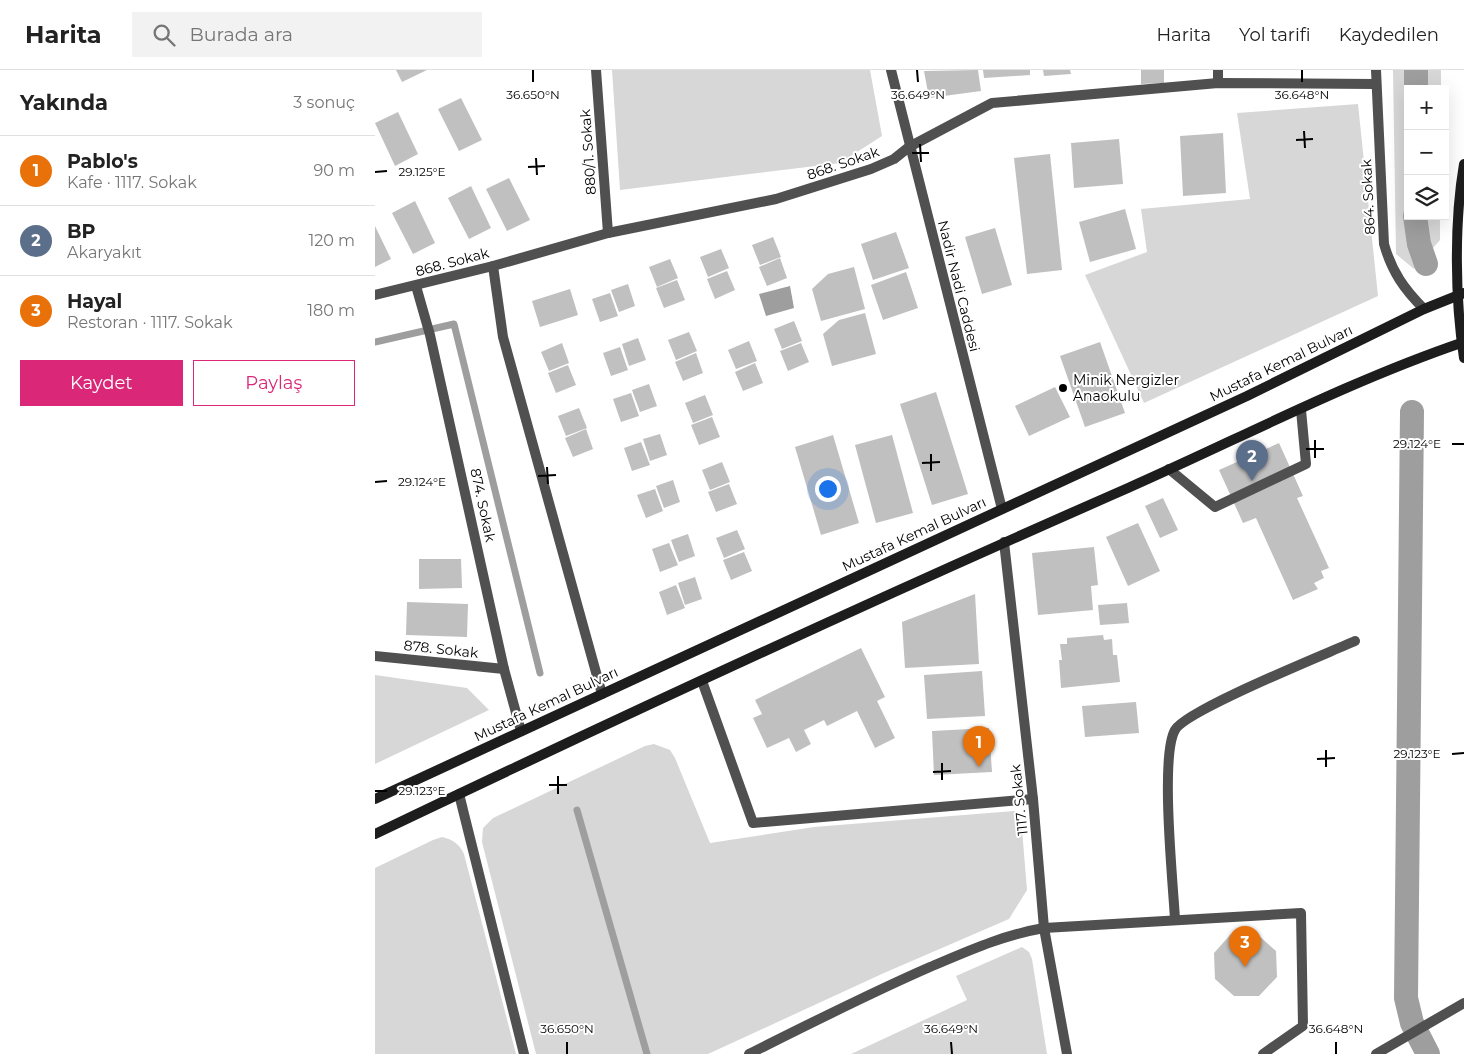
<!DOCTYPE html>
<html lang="tr">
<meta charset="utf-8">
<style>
:root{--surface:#fff;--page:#f2f2f2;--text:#222;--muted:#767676;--line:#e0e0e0;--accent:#db2777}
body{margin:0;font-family:Montserrat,sans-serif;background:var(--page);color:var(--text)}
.controls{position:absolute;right:15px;top:15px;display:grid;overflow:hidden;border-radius:0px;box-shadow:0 5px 20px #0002}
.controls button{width:45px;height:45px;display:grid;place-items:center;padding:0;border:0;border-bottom:1px solid var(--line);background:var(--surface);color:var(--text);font:25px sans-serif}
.you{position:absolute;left:452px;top:418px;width:18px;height:18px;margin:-12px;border:4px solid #fff;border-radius:50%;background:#1a73e8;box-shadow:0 0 0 8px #1a73e833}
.badge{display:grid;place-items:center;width:32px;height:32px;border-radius:50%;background:var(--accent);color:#fff;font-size:16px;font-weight:700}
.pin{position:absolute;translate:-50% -41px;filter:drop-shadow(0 1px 2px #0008)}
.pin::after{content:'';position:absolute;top:26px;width:18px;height:15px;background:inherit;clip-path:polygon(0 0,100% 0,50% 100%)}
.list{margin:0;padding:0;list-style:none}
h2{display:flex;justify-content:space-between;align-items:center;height:65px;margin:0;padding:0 20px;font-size:21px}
h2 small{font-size:16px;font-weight:400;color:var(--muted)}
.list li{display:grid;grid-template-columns:32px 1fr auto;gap:15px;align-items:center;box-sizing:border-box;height:70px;padding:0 20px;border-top:1px solid var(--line)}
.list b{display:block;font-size:19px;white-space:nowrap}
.list p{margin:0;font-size:16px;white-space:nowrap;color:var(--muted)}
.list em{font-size:16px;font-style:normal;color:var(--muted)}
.actions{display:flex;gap:10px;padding:15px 20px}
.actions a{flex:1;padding:11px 0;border:1px solid var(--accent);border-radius:0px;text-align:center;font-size:18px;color:var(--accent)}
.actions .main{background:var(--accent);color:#fff}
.icon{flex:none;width:28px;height:28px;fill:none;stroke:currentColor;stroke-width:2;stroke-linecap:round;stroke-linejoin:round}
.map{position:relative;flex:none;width:1089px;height:984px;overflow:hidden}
header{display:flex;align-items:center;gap:30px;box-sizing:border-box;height:70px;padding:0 25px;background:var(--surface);border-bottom:1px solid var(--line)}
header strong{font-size:24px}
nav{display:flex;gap:28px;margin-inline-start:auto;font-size:18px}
.search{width:350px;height:45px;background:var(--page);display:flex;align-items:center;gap:12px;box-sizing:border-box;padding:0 18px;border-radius:0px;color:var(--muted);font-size:19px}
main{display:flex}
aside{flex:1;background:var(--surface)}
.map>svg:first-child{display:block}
.green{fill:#d7d7d7}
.water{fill:#9e9e9e}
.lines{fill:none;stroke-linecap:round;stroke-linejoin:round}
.stream{stroke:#9e9e9e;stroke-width:7}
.canal{stroke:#9e9e9e;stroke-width:24}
.building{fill:#c0c0c0}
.lane{stroke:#505050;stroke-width:10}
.street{stroke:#505050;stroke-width:10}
.secondary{stroke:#1d1d1d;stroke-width:10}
.ticks{fill:none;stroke:#000;stroke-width:2}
.poi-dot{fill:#000;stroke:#fff;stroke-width:2}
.labels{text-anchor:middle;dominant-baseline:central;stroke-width:4;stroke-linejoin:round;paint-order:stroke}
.street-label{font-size:14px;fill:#000;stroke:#fff}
.poi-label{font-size:14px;fill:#000;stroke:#fff;text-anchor:start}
.ticks-label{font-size:12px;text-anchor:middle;fill:#000;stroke:#fff;stroke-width:4;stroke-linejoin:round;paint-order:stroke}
</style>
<header>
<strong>Harita</strong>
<div class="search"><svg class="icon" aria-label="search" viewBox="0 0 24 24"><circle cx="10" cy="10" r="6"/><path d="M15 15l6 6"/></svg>Burada ara</div>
<nav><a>Harita</a><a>Yol tarifi</a><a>Kaydedilen</a></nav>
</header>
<main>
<aside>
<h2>Yakında<small>3 sonuç</small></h2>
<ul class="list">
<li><span class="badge" style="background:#e8710a">1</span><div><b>Pablo's</b><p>Kafe · 1117. Sokak</p></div><em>90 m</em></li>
<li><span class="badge" style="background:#5c6f8a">2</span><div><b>BP</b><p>Akaryakıt</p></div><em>120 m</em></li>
<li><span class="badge" style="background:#e8710a">3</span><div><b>Hayal</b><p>Restoran · 1117. Sokak</p></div><em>180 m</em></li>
</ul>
<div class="actions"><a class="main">Kaydet</a><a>Paylaş</a></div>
</aside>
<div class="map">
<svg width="1089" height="984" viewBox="0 0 1089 984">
<rect width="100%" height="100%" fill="#fff"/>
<g class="green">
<polygon points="237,0 495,0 507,66 465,93 245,120"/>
<polygon points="1018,0 1066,0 1066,19 1033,19 1033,146 1065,146 1065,170 1039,199 1021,184"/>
<polygon points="983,34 1003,226 769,333 710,205 772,182 766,139 875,129 862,43"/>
<polygon points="0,605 92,618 114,640 0,694"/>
<polygon points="279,674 295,680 300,688 335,773 439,757 639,741 644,743 646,747 652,820 634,849 509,903 333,984 161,984 107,772 108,758 118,748 270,676"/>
<path d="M67,767C79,770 84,774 89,784L141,984H0V798L58,770Z"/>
<polygon points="647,877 654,882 657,889 672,984 476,984 592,930 581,906"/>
</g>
<polygon class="water" points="415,216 419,238 391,246 384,224"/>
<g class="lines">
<g class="stream">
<polyline points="0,272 79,254 165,603"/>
<polyline points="202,740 272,984"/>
</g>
<g class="canal">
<polyline points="1041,19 1041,0"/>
<polyline points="1040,146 1044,174 1051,194"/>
<polyline points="1037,342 1031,928 1037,953 1053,984"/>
</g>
</g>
<g class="building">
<polygon points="21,0 52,0 27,12"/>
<polygon points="603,0 606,21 554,28 549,1"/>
<polygon points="608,0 655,0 655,5 609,8"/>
<polygon points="668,0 695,0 696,4 669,6"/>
<polygon points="766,0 789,0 789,13 766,14"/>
<polygon points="86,28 107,70 84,81 63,39"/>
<polygon points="23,42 43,84 20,96 0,53"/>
<polygon points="848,63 851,123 808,126 805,66"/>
<polygon points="744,69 748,114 699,118 696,73"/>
<polygon points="675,84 687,200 652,204 639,88"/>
<polygon points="134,108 155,150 132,161 111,119"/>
<polygon points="96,116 116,158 94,169 73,128"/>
<polygon points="40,131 60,173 38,184 17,143"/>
<polygon points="750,139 761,179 715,192 704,152"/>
<polygon points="0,156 16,189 0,197"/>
<polygon points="620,158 637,215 607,224 590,167"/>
<polygon points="521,162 534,198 498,210 486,174"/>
<polygon points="398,167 406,187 385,195 377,175"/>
<polygon points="346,179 354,198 333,207 325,187"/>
<polygon points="405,188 412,208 392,216 384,197"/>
<polygon points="295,189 303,208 282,217 274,197"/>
<polygon points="479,197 490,239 446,251 437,219 453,204"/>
<polygon points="352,201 360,220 340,229 332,209"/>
<polygon points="531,202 543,238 508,250 496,215"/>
<polygon points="302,210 310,230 289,238 281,218"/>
<polygon points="253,214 260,236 244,242 236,220"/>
<polygon points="195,219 203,245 165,257 157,231"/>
<polygon points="235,223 243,246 225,252 217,229"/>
<polygon points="490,243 501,284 457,296 448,264 464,250"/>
<polygon points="419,251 427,271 407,279 399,259"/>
<polygon points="314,262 322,281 301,290 293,270"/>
<polygon points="263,268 271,290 254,296 247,274"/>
<polygon points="374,271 382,291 361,299 353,280"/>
<polygon points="725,272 750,343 710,357 685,286"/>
<polygon points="187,273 194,293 174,301 166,282"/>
<polygon points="426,273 434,292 413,301 405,281"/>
<polygon points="245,277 253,300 236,306 228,283"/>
<polygon points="321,283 328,303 308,311 300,292"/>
<polygon points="380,293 388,313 368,321 360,302"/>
<polygon points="193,295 201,315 181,323 173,303"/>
<polygon points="274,314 282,336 265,342 257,320"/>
<polygon points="680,317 695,347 654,366 640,336"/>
<polygon points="561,322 593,424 557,435 525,334"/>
<polygon points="256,323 264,346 246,352 238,329"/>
<polygon points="330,325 338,345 318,353 310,333"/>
<polygon points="204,338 212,358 191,366 183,346"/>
<polygon points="337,347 345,367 324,375 316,355"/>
<polygon points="211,359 218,379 198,387 190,368"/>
<polygon points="285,364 292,385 275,391 268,369"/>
<polygon points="458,365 484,453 446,465 420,377"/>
<polygon points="517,365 538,443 501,453 480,375"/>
<polygon points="266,372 275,395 257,401 249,378"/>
<polygon points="904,373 928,426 922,428 954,498 946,501 949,508 939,513 943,519 918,530 881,448 868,453 844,400"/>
<polygon points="347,392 355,412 335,420 327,400"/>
<polygon points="298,410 305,432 289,438 281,416"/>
<polygon points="354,414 362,434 341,442 333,422"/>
<polygon points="280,419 288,441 271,448 262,425"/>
<polygon points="788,428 803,460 785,468 770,436"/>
<polygon points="763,453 785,501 753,516 731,467"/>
<polygon points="362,460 370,479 349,488 341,468"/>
<polygon points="313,464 320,486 304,492 296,470"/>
<polygon points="294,473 303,495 285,502 277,479"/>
<polygon points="719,477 723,515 716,516 718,540 663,545 657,483"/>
<polygon points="369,482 377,501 356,510 348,490"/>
<polygon points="44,489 86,489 87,518 44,519"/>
<polygon points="320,507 327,529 310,535 303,513"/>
<polygon points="301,515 310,538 292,545 284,522"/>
<polygon points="600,524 604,594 530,598 527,552"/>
<polygon points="32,532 93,534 92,567 31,565"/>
<polygon points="752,533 754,553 725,555 723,535"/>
<polygon points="728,565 729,570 737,569 738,585 742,585 745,612 686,618 684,590 687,590 685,574 692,574 692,568"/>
<polygon points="486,578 510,627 502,631 520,668 500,678 482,641 452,656 449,650 429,660 436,674 421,682 414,668 392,678 378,648 387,644 380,630"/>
<polygon points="607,601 610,646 552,649 549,605"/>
<polygon points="761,632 764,663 710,667 707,636"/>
<polygon points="614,658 617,702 559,705 557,661"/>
<polygon points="856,864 882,864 901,881 902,907 884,926 859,926 840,909 839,883"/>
</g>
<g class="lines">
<g class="lane">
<polyline points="794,399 840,437 931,394 926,340"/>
<polyline points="327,611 378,753 658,729"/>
<path d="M800,849C798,813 785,686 800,660C811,640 951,584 980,571"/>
<polyline points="669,858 926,843 928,956 888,984"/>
</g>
<g class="street">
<polyline points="221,0 233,163"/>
<polyline points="516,0 627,439"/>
<path d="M1001,0L1009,174C1017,202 1029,219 1049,239"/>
<polyline points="843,13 843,0"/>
<polyline points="118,196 128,267 227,624"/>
<polyline points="41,216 55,265 129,599 146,661"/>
<polyline points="0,225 118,196 233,163 401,129 496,99 519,89 534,77 617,33 843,13 1001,14"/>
<polyline points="629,472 658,729 669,858 692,984"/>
<polyline points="0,586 129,599"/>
<polyline points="84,724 149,984"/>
<path d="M374,984C434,954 493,924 555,897C593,881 628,865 669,858"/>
<polyline points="1001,984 1089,933"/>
</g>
<g class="secondary">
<path d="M1089,94C1079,152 1080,230 1089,288"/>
<polyline points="0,729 872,326 1049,239 1089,223"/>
<path d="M0,764C249,645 500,529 753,418C864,369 974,311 1089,272"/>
</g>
</g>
<path class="ticks" d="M158,0V12M542,0L543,12M927,0V12M929,61L930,78M921,70L938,69M545,74L546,92M537,83H554M161,88L162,105M153,97L170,96M0,102L12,101M940,370V388M1077,374H1089M931,379H949M556,384V401M547,393L565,392M172,397L173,414M163,406L181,405M0,412L12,411M951,680V697M1077,684L1089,683M942,689L960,688M567,693V710M558,702L576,701M183,706V724M174,715H192M0,721H12M192,972V984M576,972L577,984M961,972V984"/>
<circle class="poi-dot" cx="688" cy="318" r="5"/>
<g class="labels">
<g class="street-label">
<text transform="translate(213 82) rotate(-94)">880/1. Sokak</text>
<text transform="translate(468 93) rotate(-19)">868. Sokak</text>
<text transform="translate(993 127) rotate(-93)">864. Sokak</text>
<text transform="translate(77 192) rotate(-15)">868. Sokak</text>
<text transform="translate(584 216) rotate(76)">Nadir Nadi Caddesi</text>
<text transform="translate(906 293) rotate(-26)">Mustafa Kemal Bulvarı</text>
<text transform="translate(108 435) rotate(78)">874. Sokak</text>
<text transform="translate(539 464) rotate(-25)">Mustafa Kemal Bulvarı</text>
<text transform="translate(66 579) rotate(6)">878. Sokak</text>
<text transform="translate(171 634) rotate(-25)">Mustafa Kemal Bulvarı</text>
<text transform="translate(644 730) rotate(-96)">1117. Sokak</text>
</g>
<g class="poi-label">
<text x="698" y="310">Minik Nergizler<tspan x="698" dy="16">Anaokulu</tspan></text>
</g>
</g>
<g class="ticks-label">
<text x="158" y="29">36.650°N</text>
<text x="543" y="29">36.649°N</text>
<text x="927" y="29">36.648°N</text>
<text x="47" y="106">29.125°E</text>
<text x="1042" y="378">29.124°E</text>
<text x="47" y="416">29.124°E</text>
<text x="1042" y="688">29.123°E</text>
<text x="47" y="725">29.123°E</text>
<text x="192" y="963">36.650°N</text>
<text x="576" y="963">36.649°N</text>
<text x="961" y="963">36.648°N</text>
</g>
</svg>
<div class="controls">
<button>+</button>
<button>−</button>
<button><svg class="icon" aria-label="layers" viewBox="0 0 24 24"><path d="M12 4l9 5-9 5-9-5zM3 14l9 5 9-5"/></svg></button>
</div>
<div class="you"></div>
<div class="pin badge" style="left:604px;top:697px;background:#e8710a">1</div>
<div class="pin badge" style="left:877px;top:411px;background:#5c6f8a">2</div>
<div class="pin badge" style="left:870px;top:897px;background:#e8710a">3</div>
</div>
</main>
